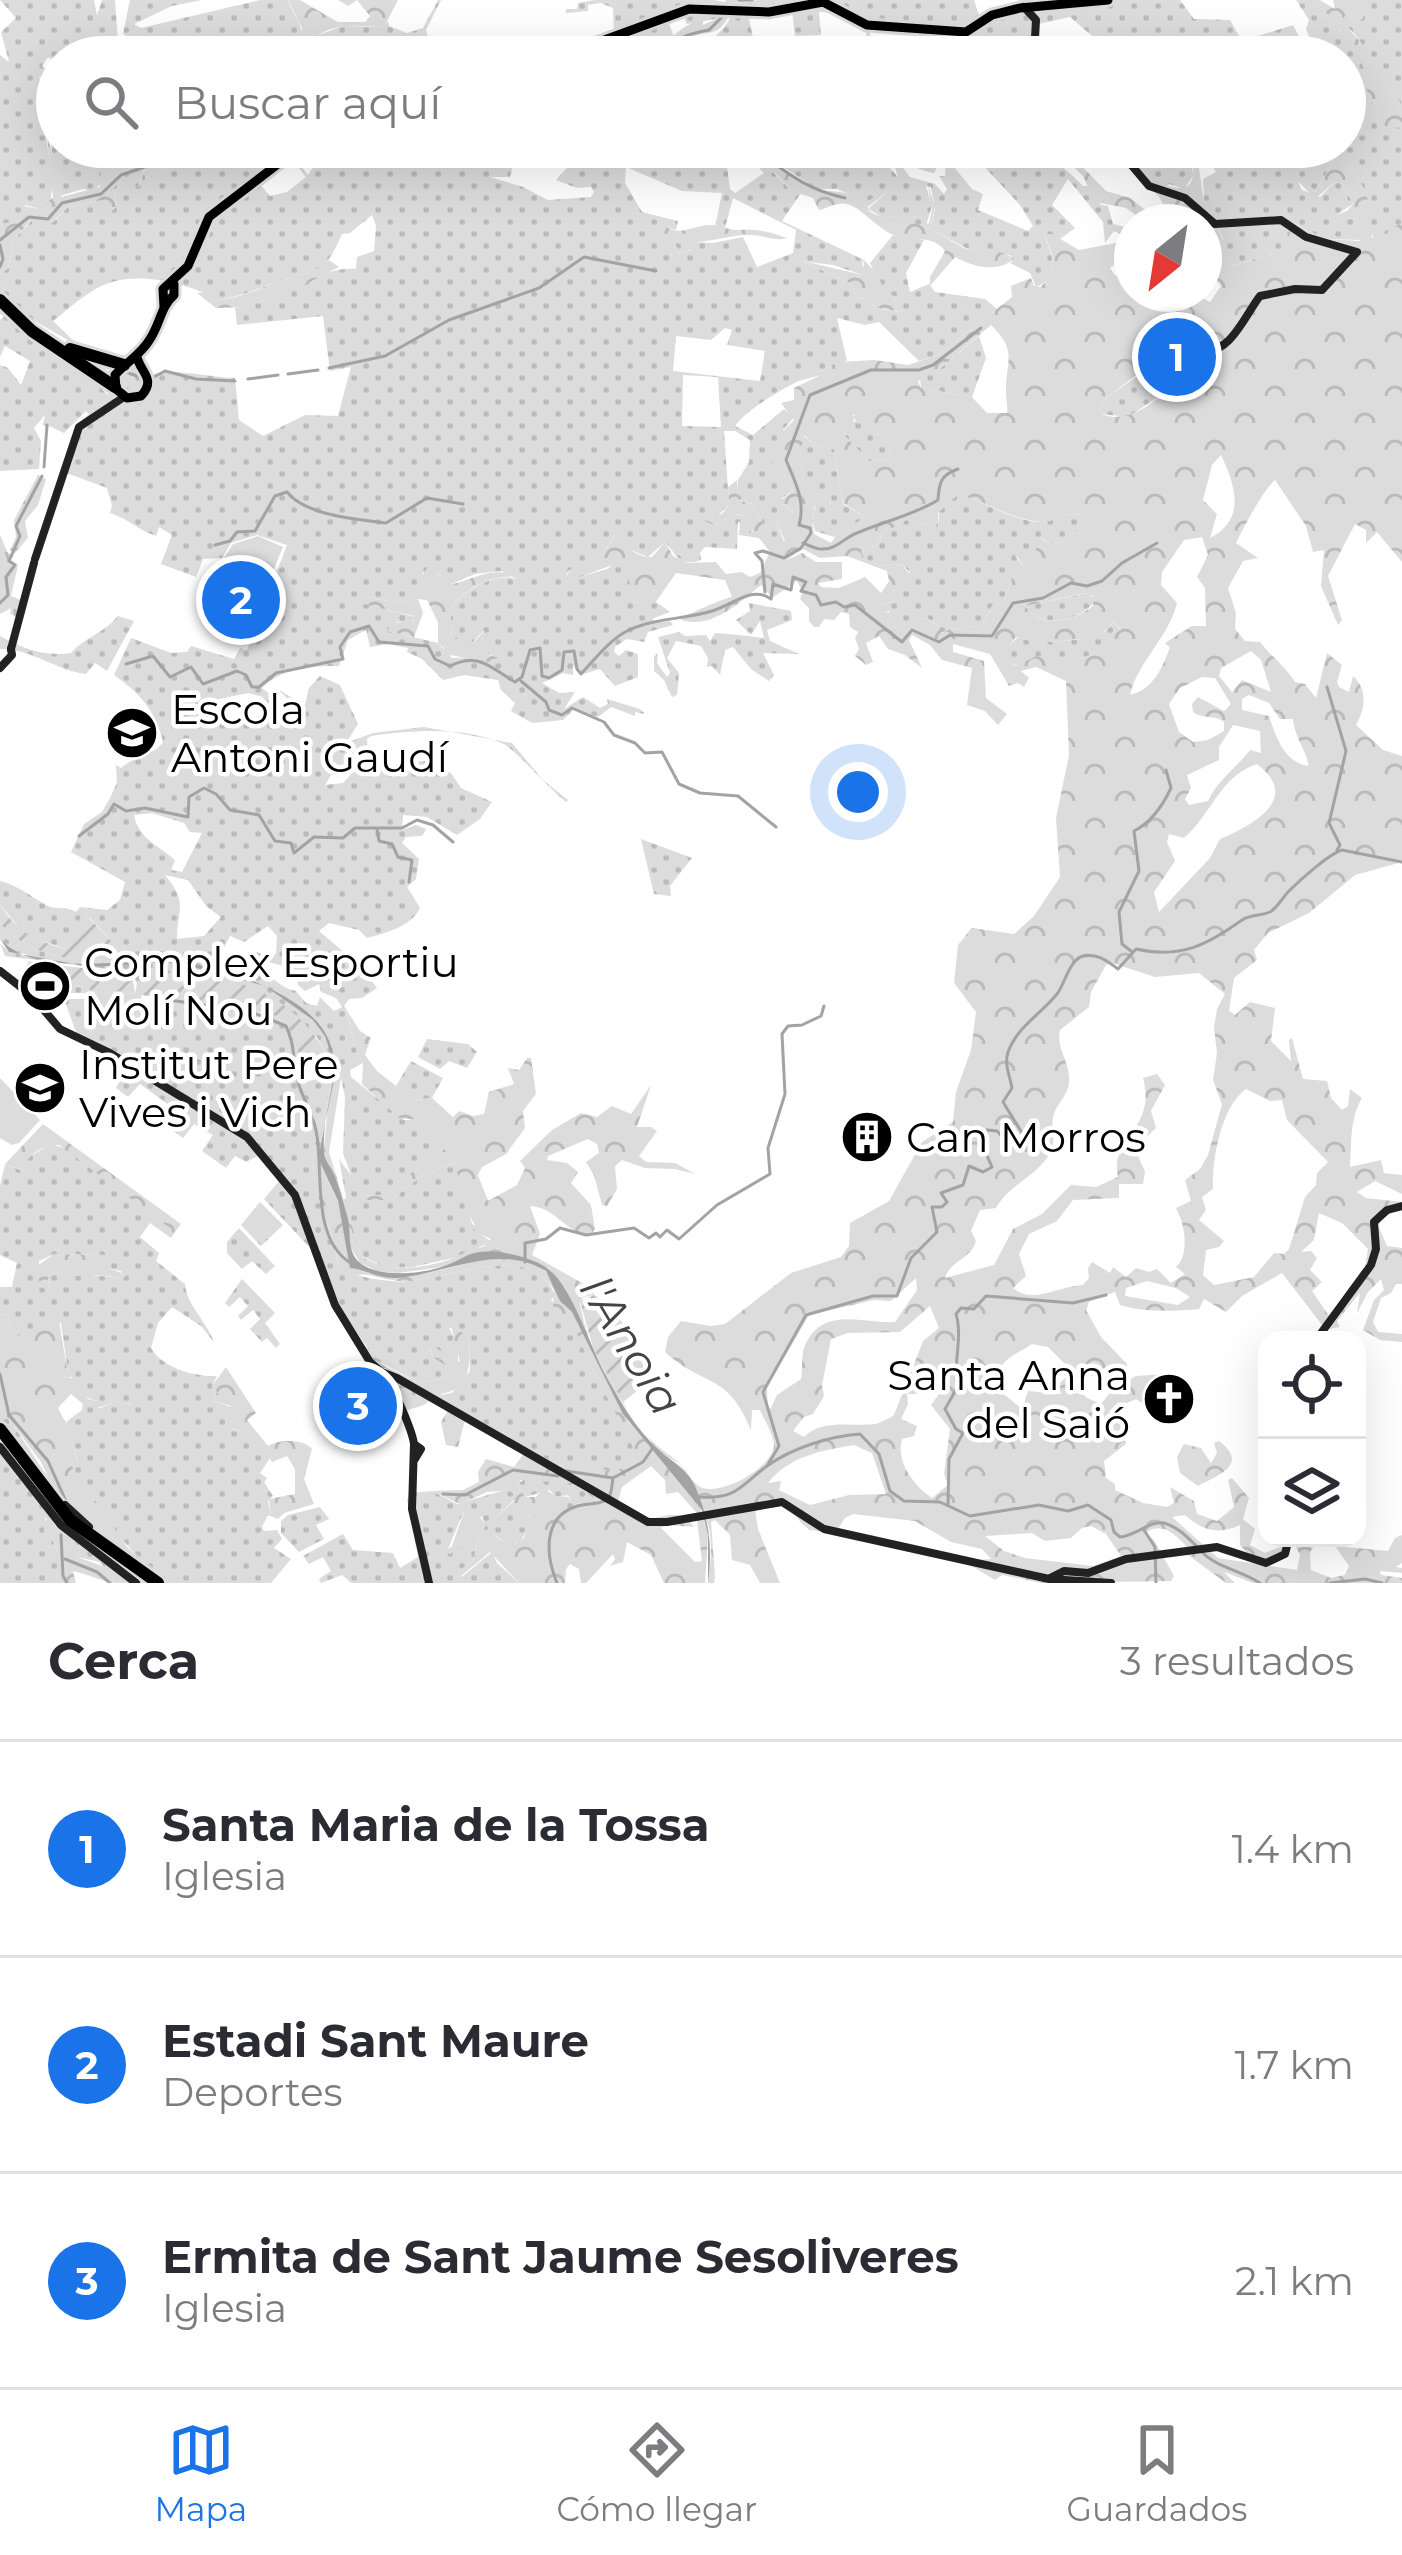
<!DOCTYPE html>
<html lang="es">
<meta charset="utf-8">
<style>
:root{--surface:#fff;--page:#f2f2f3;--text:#2b2b33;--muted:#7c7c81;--line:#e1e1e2;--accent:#1a73e8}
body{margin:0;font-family:Montserrat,sans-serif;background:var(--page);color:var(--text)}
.controls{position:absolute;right:36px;bottom:36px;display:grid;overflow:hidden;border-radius:24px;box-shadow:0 12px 48px #0002}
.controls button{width:108px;height:108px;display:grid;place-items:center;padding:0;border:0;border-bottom:3px solid var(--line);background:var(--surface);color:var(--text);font:60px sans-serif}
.compass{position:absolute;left:1114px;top:204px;width:108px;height:108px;border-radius:50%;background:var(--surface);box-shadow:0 12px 48px #0002;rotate:210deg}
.you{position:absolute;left:858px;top:792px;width:42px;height:42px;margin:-30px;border:9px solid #fff;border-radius:50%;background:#1a73e8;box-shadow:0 0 0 18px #1a73e833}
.badge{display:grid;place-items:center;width:78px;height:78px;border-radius:50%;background:var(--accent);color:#fff;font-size:39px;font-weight:700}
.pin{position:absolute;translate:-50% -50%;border:6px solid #fff;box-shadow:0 3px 12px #0006}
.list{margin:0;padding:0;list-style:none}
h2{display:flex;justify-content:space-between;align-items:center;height:156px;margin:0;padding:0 48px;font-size:51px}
h2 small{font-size:39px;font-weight:400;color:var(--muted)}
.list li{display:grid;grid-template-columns:78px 1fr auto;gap:36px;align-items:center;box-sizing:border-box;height:216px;padding:0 48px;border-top:3px solid var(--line)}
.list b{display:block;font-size:45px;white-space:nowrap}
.list p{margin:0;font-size:39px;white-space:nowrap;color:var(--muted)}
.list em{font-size:39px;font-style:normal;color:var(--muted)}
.icon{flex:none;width:66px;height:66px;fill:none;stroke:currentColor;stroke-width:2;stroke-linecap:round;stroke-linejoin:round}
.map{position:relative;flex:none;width:1402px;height:1583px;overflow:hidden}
.search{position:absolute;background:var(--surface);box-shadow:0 12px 48px #0002;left:36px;right:36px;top:36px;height:132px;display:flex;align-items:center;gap:30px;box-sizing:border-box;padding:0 42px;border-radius:66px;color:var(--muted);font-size:45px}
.sheet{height:804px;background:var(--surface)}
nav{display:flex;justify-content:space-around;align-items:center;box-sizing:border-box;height:168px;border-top:3px solid var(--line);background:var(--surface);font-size:33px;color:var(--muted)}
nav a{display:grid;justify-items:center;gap:6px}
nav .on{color:var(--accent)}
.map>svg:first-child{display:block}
.grass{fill:url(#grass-dots);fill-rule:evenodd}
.forest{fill:url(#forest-crowns);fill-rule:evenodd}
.park{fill:url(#park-tufts)}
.garden{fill:url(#garden-furrows)}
.pitch{fill:#dcdcdc}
.water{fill:#a3a3a3}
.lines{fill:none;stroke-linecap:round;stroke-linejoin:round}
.stream{stroke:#a3a3a3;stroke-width:3}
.primary-casing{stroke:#dbdbdb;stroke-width:15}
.highway-casing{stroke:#dbdbdb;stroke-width:18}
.secondary{stroke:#222;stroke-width:8}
.primary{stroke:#000;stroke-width:9}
.highway{stroke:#000;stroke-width:12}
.labels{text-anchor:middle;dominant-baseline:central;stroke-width:9;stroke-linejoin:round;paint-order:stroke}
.poi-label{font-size:42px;fill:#000;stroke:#fff;text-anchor:start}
.water-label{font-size:45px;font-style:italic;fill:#444;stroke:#fff}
</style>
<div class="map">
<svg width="1402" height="1583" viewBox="0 0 1402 1583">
<defs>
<pattern id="grass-dots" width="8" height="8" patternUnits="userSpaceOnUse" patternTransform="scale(3)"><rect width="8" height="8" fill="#dcdcdc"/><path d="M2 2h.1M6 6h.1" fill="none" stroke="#bbb" stroke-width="1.8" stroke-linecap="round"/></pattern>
<pattern id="forest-crowns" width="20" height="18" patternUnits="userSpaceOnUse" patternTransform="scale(3)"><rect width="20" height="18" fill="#dcdcdc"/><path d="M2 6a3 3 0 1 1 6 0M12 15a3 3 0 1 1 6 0" fill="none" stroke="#bbb"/></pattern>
<pattern id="park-tufts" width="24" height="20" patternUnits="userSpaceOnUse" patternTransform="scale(3)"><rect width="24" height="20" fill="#dcdcdc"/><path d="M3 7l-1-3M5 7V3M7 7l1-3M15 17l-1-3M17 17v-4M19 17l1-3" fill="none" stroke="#bbb"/></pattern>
<pattern id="garden-furrows" width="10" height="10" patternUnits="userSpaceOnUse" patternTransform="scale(3)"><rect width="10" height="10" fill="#dcdcdc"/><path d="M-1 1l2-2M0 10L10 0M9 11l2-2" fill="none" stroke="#bbb"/></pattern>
</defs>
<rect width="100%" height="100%" fill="#fff"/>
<g class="grass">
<path d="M0,0H94L97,15L102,0H115L118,41L88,50L98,55L95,57H57V63L48,57L42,66L52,75L39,77L43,87L57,92V147H102L101,184L93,191L83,189L59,196C60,177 51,160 51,140L46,138L53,182L50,204L40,209L25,205L19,220L0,225V55L9,62L1,32L16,18Z"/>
<path d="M130,0H202L172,6L134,24L141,28L260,0H288C293,16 307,27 300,44L258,38L251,57H110L107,51L129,48L133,40L123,34Z"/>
<polygon points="438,0 441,0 426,30 434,57 411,42 410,57 314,57 311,52 313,37 343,26 383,27 388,21 389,26 407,33 423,28"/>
<polygon points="595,0 714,0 725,2 715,19 687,24 681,12 667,18 674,37 661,53 607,57 602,38 614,34 613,8 601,3 588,5 588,11 566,13 566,9 577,9 578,3"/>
<path d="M759,0H974L980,18L1020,4L1019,0H1180L1194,19L1230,20L1242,41L1293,25L1310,57H1128L1098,41L1070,17L1039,24L1037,36L1041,57H997L996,53L989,57H911L951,35L869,27L872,47L901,54L876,51L866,57L869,51L865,26L839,13L819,12L821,35L795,36L792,11L748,14L754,42L770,45L781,57H722C706,33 719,39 729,20C731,15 732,9 734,3Z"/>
<polygon points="1296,0 1312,0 1337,19 1339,30 1351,40 1402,128 1402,225 1375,239 1370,232 1367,194 1339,147 1345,147 1345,57 1317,57 1306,29 1309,20"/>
<path d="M1344,0H1402V110C1392,96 1379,82 1370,67C1358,47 1368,42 1343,24Z"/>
<polygon points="106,147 166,147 113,178"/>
<path d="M187,147H322L311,166H301L308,175L326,147H518L510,177H490L523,187L548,200L591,197L594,192L591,187L577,188L556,180L571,163L547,156L546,147H696L703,152L735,159L727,167L730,189L735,193L764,173L773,172L791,191L801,193L782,221L864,260L862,264L866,272L863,275L833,265L801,261L850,283L859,299L864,298C872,310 890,312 904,311L894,303L895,297L885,294L870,263L893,235L924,240L906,273L910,292L929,284L935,292L985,299L997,309L938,355L919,361L879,322L865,325L837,318L847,361C820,367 751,403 735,426L753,435L784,409L794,417L783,430V448H771L773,468L782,473L793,491L782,498L783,504L793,512L788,519L776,521L784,542L774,539L751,504L737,499L738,480L749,462L750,440L735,431H724L729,504L716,518L698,517L715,526L734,514L746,516L753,529L750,534L738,521L737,549L705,547L700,553L701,560C679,568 676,553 665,542L648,557L626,548L615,535L602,556L568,571L566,576L573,579L607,569L617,561L622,563L639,604L656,602L670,612L654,618L651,623L670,621L673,625L648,632L644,642L627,639L615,647L614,652L619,656L626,650L638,654V677L615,686L600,669L580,675L573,665V675L563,673L542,683L559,693L575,692L564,709L583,697L600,708L608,704L607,699L640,709L645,714L635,712V716L611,707L598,717L573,710L563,720L532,723L511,711L515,703L501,690L498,680L464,675L443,680L422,659L407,652L408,648L388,644L370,647L366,630L348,640L339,666C311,666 283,667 262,688L293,712V705L279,690L305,705L309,688L320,676L340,685L358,724L346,743L373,733L424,727L512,743L543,780L568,800L566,802C551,790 514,749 504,744C466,726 410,730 371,736L367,739L369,762L350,765L341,774L332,773L325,785L343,783L357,768L376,767L402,772L420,761H427L451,773L461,788L492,802L480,819L457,835L427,817L403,815L402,830L416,825L426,829L422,836L406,837L402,843L419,859L416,879L407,887L420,908C412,926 386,933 367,938L359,930L329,923L319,931L360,966L377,988L362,998L349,999L344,1006C352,1024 352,1048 363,1063L350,1070L351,1077L404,1120H416L448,1146C429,1164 403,1174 386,1195L360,1196L359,1199L391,1200L420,1177L455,1162L472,1224L492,1234L474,1228L491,1242L457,1257L413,1267L387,1268L361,1256L342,1201L346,1198L339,1159L351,1175L343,1153L345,1097L341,1078L331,1077C329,1113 309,1137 314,1176C319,1208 336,1237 338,1268C355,1277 389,1283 409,1281C451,1279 532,1239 555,1295L551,1300L574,1324L593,1371L617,1410L640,1460C620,1477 581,1470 558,1465C536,1461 466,1413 442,1399L441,1395L452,1393L470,1371L469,1339L456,1327L449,1328L458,1345V1363L432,1346L429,1349L434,1358L449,1369V1377L419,1383L375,1359L340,1308L313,1251L264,1199L279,1181L258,1156L246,1162L235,1156L226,1168L202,1151L213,1135L194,1124L183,1138L163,1123L173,1108L140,1084L128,1097L116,1088L125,1072L110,1062L112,1059L79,1040L64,999H95L84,993H70L78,985L99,993L135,994L137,983L130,972L5,956L0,943L9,952L59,963L13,951L0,939V923C30,959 93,967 139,957L119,949L90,918L81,917L66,949L26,936L0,905V881C17,885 32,897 46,905C57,911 64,905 76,912L80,907L107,910L120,900L125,882L71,852L84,824L102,812L109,800L117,783L116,765L121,768C134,756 154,756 163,742C156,711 140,693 114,675L131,638L171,653L187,652L191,646L234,659L240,648L247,650L287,545L257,535L231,543L222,558L203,559L196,577L161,564L172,535L159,527L156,536C138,530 129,519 110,513L112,506L107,488L61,471L78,424L89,414L86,411L64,433L49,426L48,429L43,424L45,415L34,428L41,441L39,469L0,471V365L8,368L21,385L30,361L5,346L0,357V320L4,316L0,314V275L8,268L14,240L32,220L34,228L53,222L68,207L104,200L111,211L117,205L113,188L130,173L145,168L138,187L146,178L166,170ZM291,158L306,177L287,192L270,196L259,183ZM626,167L682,191L722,193L715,226L725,228L733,198L796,230L793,253L757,267L743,237L713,243L672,241L678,249L692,250L676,253V259L671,256L657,225L676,230L678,221L642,212L625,183ZM372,215L376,226L374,251L357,257L356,269C319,265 275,304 235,308L237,325L323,316L330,371L351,367L338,416L305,415L263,436L239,420L235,378C212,378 170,367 152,375L146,367L130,361L108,395L92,380L72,348L24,315L80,347L53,321C70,308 88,290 109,283C143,271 191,285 220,300C240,296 257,290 276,282C316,268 322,280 342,234L350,233ZM725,328L732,330L727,345L765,351L760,381L673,371L676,336L711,340ZM683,375L718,377L721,427L682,426ZM501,571L517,579C496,572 463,590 450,609L452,637L469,639L472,643L484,630L482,641L488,654L497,657L494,662L477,657L452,658L438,643L388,631L397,622H411L415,617L355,601L364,594L374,599L405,603L421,586L423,572L438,573L451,584L475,574ZM248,693L263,697L269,710L265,718L259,716L257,723L237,717L214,725L210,701ZM152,813L184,823L190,832L202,833L182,872L171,870L175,860C159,846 138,838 134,815ZM165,875L188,880L206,906L221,917L204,936L177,939C177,908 189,904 165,875ZM268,926L277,936L276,954L269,957L254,951L259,956L256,967L262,973L247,971L218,959L230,936L244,942ZM268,962L295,969L298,985L305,991L319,984L321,992L336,998L342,1007L334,1011L320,997L317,1006L306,1003L296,991C282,989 271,977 262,966ZM158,970L215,976L317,1037L327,1056V1076L299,1084L294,1064L302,1062L288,1026L276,1016L167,1001L163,1012L141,1004L142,981L151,980Z"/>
<path d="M731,147H859L881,158L898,177L890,151L910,177L935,184L944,194L947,189L939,176H945L946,162L941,160L934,173C915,169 906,165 898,147H965L954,167L972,189L983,194L978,210L1028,231L1033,226L1020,205L966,147C1021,147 1042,143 1083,186H1088L1101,205L1108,206L1113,224L1125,227L1132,240L1114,231L1105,243L1103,222L1068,179L1052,205L1075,228L1060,239L1044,234C1052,255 1062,277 1036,287L1030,273L1010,263L1013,261L1010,255L968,249L930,229L935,209L931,187L926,186L932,206L926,226L885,219L868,209L887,192L869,202L837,189H817L774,161L771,154Z"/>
<polygon points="1113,147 1191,147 1193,176 1184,189 1169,184 1157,193 1158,196"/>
<polygon points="1196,147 1335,147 1336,157 1315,192 1298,182 1302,190 1320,197 1335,182 1343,184 1353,204 1336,215 1356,219 1361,240 1325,239 1292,222 1288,249 1232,266 1224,263 1223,238 1204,199 1203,179 1216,172 1212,165 1199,168"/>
<polygon points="979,336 986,358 972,397 921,388 920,379 942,367"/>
<polygon points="1153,366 1153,373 1165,389 1164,393 1128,417 1101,414 1100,408 1108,396"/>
<polygon points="858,415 870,423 892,450 887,459 869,461 844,435 846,427 856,421 852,416"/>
<path d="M803,435L815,445L834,449L843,504L866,517L834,537L815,531L812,520L816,505H829L831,500C825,497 818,496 813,492C796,479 800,452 803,435Z"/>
<path d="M957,495C982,498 1007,520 1040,522C1056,523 1068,507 1084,518L1070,536L1054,546L1042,538L1031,560L1015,556L1025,568L1012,578L1003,602L992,606L982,626L950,629L940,633L937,625L926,617L896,628L889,611L876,612L874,608L894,601L910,572L901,564L880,566L864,558L861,551L875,547L883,533L906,520L938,527L939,511Z"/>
<path d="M1087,593L1095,598L1093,604C1075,621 1042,630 1025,606Z"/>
<path d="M749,603L791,611L792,620L767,630L770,641L799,654L763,653L774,675L769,681L751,669L733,647L725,650L720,675L712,666L707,667L708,658L701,646L676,641L667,658L679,673L677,695L672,697L664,680L654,671V657L658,653L657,663L667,677L670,673L658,637L679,632L685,636L706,635L710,641L715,633C733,634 748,636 764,638L760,621L751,635L736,620L750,611Z"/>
<path d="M118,616L134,621L107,671L95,663L86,674C58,671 30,648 0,649V636C21,647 42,657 71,653C85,637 103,634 118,616Z"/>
<path d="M1114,622L1121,631C1108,636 1108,644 1097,651C1081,663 1055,663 1036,656L1019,666L1010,663V645L1018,637L1037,643L1084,639L1104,632Z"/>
<polygon points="641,839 692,858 670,886 671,896 654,894"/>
<polygon points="427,1039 468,1044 477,1052 467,1068 449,1061 440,1069 418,1057"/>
<polygon points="411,1061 443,1078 432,1098 414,1100 396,1086"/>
<path d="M51,1144L69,1150L175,1232L171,1238L150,1223L140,1237L159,1253L156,1261L185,1284C186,1304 207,1322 214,1342L201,1326L172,1307L158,1323L151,1348C163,1368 194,1377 217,1376L212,1386L217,1391L213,1401L231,1407L223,1429C243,1427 261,1440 270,1458L260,1473L267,1478L264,1482L273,1496L268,1501L271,1516L268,1515L262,1527L264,1531L277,1530L282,1539L274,1548L291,1559L271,1583H121L99,1562L78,1557L56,1524L45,1518L44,1540L53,1541L60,1557V1583H0V1405L64,1502L135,1554L108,1523L70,1464L78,1462L66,1422L82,1410L83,1404L100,1408L113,1403L132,1405C102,1396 89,1412 72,1377L63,1379L68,1373L61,1323L19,1337L11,1331L8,1315L0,1314V1287H12L17,1263L0,1255V1186L5,1164L23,1171L27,1158ZM54,1254L108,1255L109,1268L121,1271L123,1278L54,1272L48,1278L50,1291L40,1286L39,1261Z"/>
<polygon points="239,1228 275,1266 266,1274 252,1261 242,1269 227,1253 227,1242"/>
<polygon points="242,1279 275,1313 265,1323 280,1344 276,1348 267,1338 262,1342 250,1329 260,1319 253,1310 241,1320 238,1316 248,1306 240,1297 229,1307 225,1303"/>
<polygon points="378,1387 394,1414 364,1438 358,1424 368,1404 364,1396"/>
<polygon points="525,1479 574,1483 598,1502 576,1504 565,1511 562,1508 571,1498 568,1495 556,1497 550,1490 525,1497 517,1484"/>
<polygon points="508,1489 515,1494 515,1499 496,1517 519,1510 529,1514 530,1523 520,1543 514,1543 511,1535 503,1541 487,1530 482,1517 463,1513 446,1554 479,1536 473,1561 460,1570 462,1577 492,1552 497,1563 519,1583 351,1583 342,1575 321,1583 319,1579 331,1571 323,1557 309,1564 303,1556 343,1534 353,1550 393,1553 400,1568 418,1557 407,1500 410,1493 432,1491 457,1504"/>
<polygon points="320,1507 329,1519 316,1525 324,1539 299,1552 281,1533 281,1521 288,1515"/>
</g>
<g class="forest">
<path d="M288,0H300L338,22H365L370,16L357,0L348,6L338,0H398L384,27C358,26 331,21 311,41L314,57H307L300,48L302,28Z"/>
<path d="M726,0H758L734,3C718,50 704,20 677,48L678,57H649L662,53C666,38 687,23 703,19V25L714,20Z"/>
<path d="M1311,0H1320L1335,9L1333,0H1345L1366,11L1362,20L1344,16L1348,28L1365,47L1373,71L1392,81L1402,108V128L1380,126C1376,112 1371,101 1366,88C1364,82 1366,75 1364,69C1358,50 1338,35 1335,18L1317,8Z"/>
<polygon points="47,136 60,180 61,197 100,187 102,147 107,149 113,178 166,147 187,147 166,170 146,178 138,188 145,169 129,174 113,188 117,205 114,210 110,211 103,200 68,207 49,225 34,228 31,220 14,240 8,268 0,275 0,225 19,220 23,206 40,209 53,197"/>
<path d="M696,147L769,153C776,164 803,186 818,189C836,194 849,189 867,201L887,192L868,207L869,211C886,222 905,218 923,226L929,223L932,210L928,185L935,207L930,229L966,249L1004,253L1014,259C997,273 973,267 955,257L930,286V277L945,251C933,234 912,242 894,235C877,229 861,207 847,204C837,202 828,208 819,210L813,198L791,191L775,173H764L756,165H739C727,149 710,158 696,147Z"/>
<polygon points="1053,147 1064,148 1106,191 1130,198 1160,222 1145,222 1126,208 1095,202 1083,176"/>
<path d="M1191,147H1196L1203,196L1225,244L1224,263L1233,266L1287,249L1292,222L1325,239L1360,241L1356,219L1335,215L1347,211L1353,204L1343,184L1335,182L1315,199L1298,181L1315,192L1336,157L1335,147L1343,153L1367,194L1372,238L1402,223V562L1377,532L1366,543V530L1355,524L1328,576L1342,620L1338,625L1321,586L1324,550L1313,552L1306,526L1275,480C1263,490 1244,527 1236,543L1258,558L1243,561L1228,588L1236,613L1235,629L1245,641L1260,642C1272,657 1285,666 1295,682L1305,684L1316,698L1327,653L1342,665L1337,682L1339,687L1349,692L1353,676C1368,689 1365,710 1356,725L1383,750L1402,756V862L1355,875L1309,913L1268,933L1254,950L1257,960L1234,978L1229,1011L1235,1015L1250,1002L1275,1008L1271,1041L1291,1061L1289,1040L1292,1038L1303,1079L1327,1081L1331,1098L1342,1110L1348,1106L1350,1089L1362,1098C1349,1121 1352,1142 1350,1167L1381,1160L1384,1173L1402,1175V1194L1375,1181L1357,1192L1366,1198L1402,1202V1208L1382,1218L1378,1225L1387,1246L1402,1248V1284H1396L1391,1293L1381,1298L1373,1322L1378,1332L1402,1334V1342L1380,1340L1363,1330L1374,1300L1384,1290L1381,1279L1368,1292L1357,1313L1360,1293L1337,1321L1340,1327L1329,1329L1322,1325L1282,1273L1242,1296L1226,1312L1204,1299L1199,1309C1173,1311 1146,1313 1120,1305L1115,1292L1089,1302L1086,1310L1101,1337L1127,1364L1126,1373L1114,1375L1124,1382L1136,1376L1167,1374L1168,1386L1156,1393L1172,1424L1136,1399L1125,1404L1120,1421L1126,1444L1104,1461L1106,1478L1115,1484V1490L1143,1503L1167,1507L1174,1503L1170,1487L1194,1501L1197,1514L1217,1521L1234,1507L1228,1480L1232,1478L1249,1498L1243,1519L1255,1529L1250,1545L1265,1553L1285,1545L1284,1550L1267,1560L1248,1554L1240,1545V1525C1219,1535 1202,1531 1185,1515L1172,1517L1218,1558L1297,1570L1300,1555L1292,1538H1315L1318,1540L1310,1552L1311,1570L1331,1578L1345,1575L1349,1566L1335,1546L1388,1551L1395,1538L1402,1535V1563L1396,1567L1402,1568V1573L1380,1571L1381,1575L1402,1578V1583H1253L1224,1572L1235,1583H1226L1188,1555L1187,1547C1175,1534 1162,1521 1145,1533L1154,1540L1174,1576L1171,1581L1041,1583L1002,1575L995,1580L970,1565L890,1540L974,1560L991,1559L982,1549L951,1542L915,1521L853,1514L845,1518L835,1533L809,1530L783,1504L755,1509L758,1529L780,1583H760L750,1565L732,1560L730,1535L715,1520L711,1522L715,1576L714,1583H708C712,1557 714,1527 700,1505L708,1537L705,1583H664L651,1555L627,1542L623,1562L610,1566L615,1559L613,1554L586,1583H581L579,1569L570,1564L566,1569L565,1583H519L490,1552L460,1577L459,1571L473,1561L479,1537L450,1554L444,1552L452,1546L465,1509C484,1511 485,1533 503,1541L511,1535L516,1544L524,1538L530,1516L519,1510L494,1519L514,1501L515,1494L510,1490L487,1492L460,1504L432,1491L463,1490L479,1482L478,1472L486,1459L514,1467L524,1453L465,1420L458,1447L446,1445L441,1422L448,1410L430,1400L424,1405L398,1413L368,1361L363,1344L383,1365L419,1383L449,1377L447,1367L434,1358L429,1348L432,1346L460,1362L450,1321L469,1339C470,1364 472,1389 441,1394L442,1399L560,1466C588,1461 614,1481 639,1460C625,1430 609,1402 594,1372C580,1346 579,1323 553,1306L554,1290C523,1242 454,1278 410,1281C397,1282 385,1279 373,1276C357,1272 352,1281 338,1268C337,1237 318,1208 314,1176C309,1136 329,1114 331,1076L337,1075L341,1078L329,1152L361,1256C388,1274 426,1269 456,1257C466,1253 470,1248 483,1247L491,1239L473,1230L476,1227L465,1208L455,1162L420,1177L391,1200H359V1196L386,1195C403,1174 429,1164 448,1146L416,1120L399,1118L362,1084L363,1063C352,1048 352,1024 344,1006L360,1031L371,1038L365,1055L377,1071L414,1100L432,1098L453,1117L459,1111L473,1116L484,1114L489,1092L514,1084L508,1068L519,1070L527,1058H531L536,1094L523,1111L525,1128L506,1154L482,1167L478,1175L488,1201L517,1185L525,1168L520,1161L552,1130L581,1113L597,1117L612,1106L631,1114L651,1085L637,1127H651L657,1131L639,1156L646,1162L675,1163L695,1174L675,1169L645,1168L622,1160L615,1166L617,1189L607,1206L602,1205L594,1175L586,1162L599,1153L597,1144L588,1139L548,1156L547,1160L567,1163L578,1172L571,1183L591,1205L595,1229L590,1236C565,1232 555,1207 530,1206L540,1234L532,1255L593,1289L594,1295L583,1297L580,1303C587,1351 620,1406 653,1442C662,1451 674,1457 682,1466C688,1473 692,1482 700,1487C720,1497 774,1468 774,1444C773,1434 764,1419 760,1410H752L751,1430C727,1371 704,1388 665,1352L668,1337L681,1321L711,1326L725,1324L791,1273L841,1257L849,1246L850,1223L889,1201L922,1142L953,1122L956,1092L971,1050L976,1012L954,983L958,945L972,928L1014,934L1034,916L1060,877L1056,818L1069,755L1066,681L1036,667L1021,671L1029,678L1024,687L1018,683L1009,686L990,654L953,644V652L984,661L986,698L1007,714L998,725L985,711L967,705L972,668L942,660L930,645L912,635L909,640L922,668L905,655L888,649L879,636L866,643L873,662L866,665L855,656L859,649L855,638L858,632L850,627L849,614L841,612L834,620L824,619L819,627H814L809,621V608L800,599L803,592L797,581L772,598L761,585C738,604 712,629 681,620C686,614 725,598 732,597L725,580L676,573L655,603L639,604L621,562L571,580L566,577C574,559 584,567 598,557C607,552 610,541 616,535C627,546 634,557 652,557L665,542L673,556L688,563L716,562L726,574L742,572L750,577L760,573L770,552L759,538L739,535L740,520L749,533L753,531L746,516L734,514L715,526L697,517L722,514L729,504L728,487L737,480L738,500L751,504L774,539L785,541L776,521L788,519L793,512L780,501L793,491L782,473L773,468L770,448H783V431L794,420L781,403L794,400V388L821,375L795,382L839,362L874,360L908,365L938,355L1012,297L1011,286L1031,278L1034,286L1040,287C1060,272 1053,254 1044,234H1052L1079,250L1126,241L1131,252L1110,268L1115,275L1132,282V294H1195L1210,302L1221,286L1204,262V222H1173L1157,193L1160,185C1167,185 1173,188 1179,188C1200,189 1192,159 1191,147ZM991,325C1019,352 1005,361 1006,393C1006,400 1008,406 1007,413H987L972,397L921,388L918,381L942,367ZM1176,346L1197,362V368L1168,366L1157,378L1164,393C1145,409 1126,423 1101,414L1100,408L1108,396ZM853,414L870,423L892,450L887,459L869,461L844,435L846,427L854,426ZM804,435L815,445L834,449L843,503L866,517L837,534L831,543L814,534L812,520L815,506L829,505L831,500C825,497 818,496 813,492C796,478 800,452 804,435ZM1221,455C1235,485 1247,519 1210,538L1217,514L1203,500L1212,465ZM957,495C982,498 1008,519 1040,522C1056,523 1068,507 1084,518L1070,536L1054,546L1041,538L1031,560L1015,554L1025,568L1012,578L1003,602L992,606L982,626L950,629L941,633L937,625L925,617L896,628L891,613L874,608L894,601L911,575L901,564L880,566L864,558L861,551L875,547L882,534L906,520L938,527V513ZM1202,537L1208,555L1197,577L1205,588L1206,626H1192L1168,641L1165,644L1170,647C1163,667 1153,690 1130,695C1137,663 1169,637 1177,603L1161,585L1162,572L1184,540ZM803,549L820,558L847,556L887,571L889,581L881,593L865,577L839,588L821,587L818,583L842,579V562H816L802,553L785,561ZM1085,593L1094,596L1093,606C1073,621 1042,630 1025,606ZM1114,622L1121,630C1109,636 1107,644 1097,651C1081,663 1055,662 1036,656L1017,666L1010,663V645L1016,637L1037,643L1084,639L1101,634ZM1251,651L1261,660L1271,692L1242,680L1232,692L1219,676L1221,668ZM1202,677L1215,678L1231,704L1224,711L1198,697L1192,704L1193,712C1203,720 1215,714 1224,722V731L1208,740L1193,742L1179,732L1169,704L1180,688ZM1249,695L1269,703L1280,719H1293C1295,740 1309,754 1308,766C1284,762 1276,737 1269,716L1242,710V699ZM1233,725L1260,731L1261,753L1250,750C1236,768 1218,780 1208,801L1189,805L1185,799L1191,788L1187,775L1219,760V747ZM1257,764C1303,799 1251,826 1220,839L1210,858L1159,912L1154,892L1175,861L1167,842L1169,834L1184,838C1212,814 1220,776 1257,764ZM1112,963L1155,977L1199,973L1225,994L1217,1009L1214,1027L1217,1053L1213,1080L1222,1104L1208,1155L1200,1169L1185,1180L1191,1201L1176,1208C1185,1225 1190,1254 1176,1267L1185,1274L1171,1283L1157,1269L1149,1272L1136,1268L1126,1277L1113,1267L1110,1273L1092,1262L1088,1268L1089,1278L1083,1285C1059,1286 1032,1305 1013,1288L1026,1276L1019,1254L1029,1234L1057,1221L1073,1200L1119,1198V1184H1143L1145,1172L1133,1144L1140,1132L1142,1141L1156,1128L1151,1111L1165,1085L1157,1074L1143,1078C1157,1130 1109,1137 1118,1177L1096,1187L1071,1185L1042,1214L1013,1229L994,1265L945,1278C950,1261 971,1259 976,1241L971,1231L980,1210L996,1208C1009,1185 1035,1177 1049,1155C1057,1144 1051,1131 1053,1118C1056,1102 1071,1095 1069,1076C1068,1058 1056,1049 1060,1030L1089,1007L1091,992L1106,965ZM1246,1089L1270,1101L1282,1100L1287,1120L1328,1162L1317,1173L1316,1185L1305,1197L1289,1249L1284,1254L1274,1253L1254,1277L1214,1285L1203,1275L1206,1250L1219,1247L1224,1241L1199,1220L1206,1210L1202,1197L1213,1189C1212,1159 1221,1107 1246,1089ZM328,1108L323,1156L335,1175L351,1248L360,1263L377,1271L398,1273L443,1267L479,1252L518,1256L550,1269L629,1413L660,1452L680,1464L694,1485L699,1502L628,1421L572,1312C556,1300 557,1275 539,1267C492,1244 445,1276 397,1277C380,1278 367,1270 351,1268L338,1202L318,1158ZM1319,1213L1342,1223L1368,1249L1365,1268L1329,1316L1312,1291L1322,1282L1310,1270L1317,1258L1311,1251L1301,1252L1314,1240ZM916,1278L917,1290L895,1322C863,1324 821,1304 804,1348C801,1357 803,1369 801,1379L777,1395L768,1414L767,1387L809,1315L874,1300L891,1301ZM1147,1281L1176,1288L1190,1297L1178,1305L1125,1296L1126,1288ZM930,1306L939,1328L923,1341L894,1415C892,1417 878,1424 875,1424C853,1427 822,1418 804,1437L793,1431L804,1417L813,1414L824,1396L822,1385L831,1339L848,1333L900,1332ZM1032,1344L1048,1347L1067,1366L1107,1382L1109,1394L1101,1404L1087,1398L1066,1377L1058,1385L1061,1394L1028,1391L1022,1409L994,1386C1001,1357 1009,1359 1032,1344ZM934,1381L947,1383L931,1405L950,1429L944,1474L948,1485L932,1498C913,1485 896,1462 902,1439L914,1436L917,1426L901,1419L908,1404L907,1394H916ZM854,1445L872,1453L886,1494L849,1495L810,1505L779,1490L781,1481L768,1483C788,1457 822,1450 854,1445ZM651,1466L665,1480L666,1494L678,1492L696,1512L702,1561L695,1562L661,1528L667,1525L694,1527C680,1506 663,1518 641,1521L618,1502L622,1487ZM521,1480L574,1483L597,1501L576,1504L565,1511L570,1497L556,1496L543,1488L536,1497H525L517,1484ZM1091,1526L1106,1534L1121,1556L1093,1566L1025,1558L1004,1551L985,1536L1032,1533L1045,1541L1071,1538L1082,1528Z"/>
<path d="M661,223C678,238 689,227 708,225C718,224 728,230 738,230C757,229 768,231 787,238C774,242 765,235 750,235C724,235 700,246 673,242L678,249H697L676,253L677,261L664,248L656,224Z"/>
<path d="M329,260L339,267L306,284L246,307L216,308L197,293L207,292L220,300C241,297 257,290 276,282C302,272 305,279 329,260Z"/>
<path d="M799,260L863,275L864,260L878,275L885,294L895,296L894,303L904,311C890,311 872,310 864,298L859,299L850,283Z"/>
<polygon points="38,475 46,479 38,505 25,521 28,538 14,554 10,550 16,537 14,520"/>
<path d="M429,567L452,584C475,579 494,565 518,577C496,574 465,587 450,609L452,637L470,639L473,643L484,631L482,641L489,655L497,657L495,663L444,654V648L438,643V622L427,600L418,599L423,613L414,637L387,631L394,623L413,621L414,616C392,610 377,609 353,600L364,594L374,599L405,603C419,591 420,573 429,567Z"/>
<path d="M43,1124L181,1224L175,1232L59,1145C44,1144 25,1155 24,1171L5,1164Z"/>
<polygon points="54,1254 109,1255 109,1268 127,1275 123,1278 95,1275 90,1278 54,1272 48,1278 50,1292 40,1286 37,1266"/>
<path d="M0,1314L8,1315L11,1331L19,1337L59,1321L68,1374L63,1378H74L88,1399C104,1404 117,1397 133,1407L113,1403L97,1408L83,1404L71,1394L58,1408L68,1427L78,1463L70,1464L128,1548L171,1581L64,1502L54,1490L41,1462L5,1414L0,1405Z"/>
<path d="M226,1367L256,1413L247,1420L268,1446C278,1440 303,1438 312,1449L304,1479L314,1504L284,1513L278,1519L271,1516L269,1499L295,1494V1469L287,1456L272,1462C261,1443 246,1426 223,1429L231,1406L213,1401L217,1392L212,1386Z"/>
<path d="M1219,1441C1251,1465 1216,1476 1198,1486L1180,1473L1177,1457L1184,1444L1201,1448L1211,1463L1217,1453L1214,1443Z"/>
<path d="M48,1517L66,1536L78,1557C96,1565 109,1564 121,1583C104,1583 91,1575 73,1571L76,1583H60V1557L53,1541H44V1523Z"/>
</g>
<g class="park">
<polygon points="0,535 8,553 14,555 11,560 18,565 11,596 23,601 18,617 10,614 11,608 0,614"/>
<polygon points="260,1202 283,1225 261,1246 241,1225"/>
</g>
<g class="garden">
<path d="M0,905C18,932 35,941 66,949L81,916L89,918L119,949L139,958C92,966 31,960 0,923Z"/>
<polygon points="64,966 132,973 135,994 99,993 78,985 64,999"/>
<path d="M158,970C227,973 293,990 327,1056L302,1062L288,1026L276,1016L238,1008L198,1007L138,994L140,983L151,979Z"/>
<path d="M594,1295C623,1313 642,1351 647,1383L623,1402L593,1348L580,1301Z"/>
</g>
<g class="pitch">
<polygon points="258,536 283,547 271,576 224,558 233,544"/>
<polygon points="234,570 265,582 247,628 218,618"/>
<polygon points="29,961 63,967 62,1000 44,1005 19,981"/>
<polygon points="0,1078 40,1120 19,1143 12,1145 0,1138"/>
</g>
<path class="water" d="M0,939C38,979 119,958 167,961C209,964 260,979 295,1003C363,1049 320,1093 324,1152C324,1161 332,1167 335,1176C340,1190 344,1205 348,1219C351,1233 347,1251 359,1262C378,1279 425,1274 447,1265C459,1261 467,1253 480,1252C500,1250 525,1256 542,1265C570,1278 590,1347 605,1374C619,1399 635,1428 657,1448C670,1461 686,1467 695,1486C709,1518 713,1548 708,1583V1536L702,1510L623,1414L572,1312L560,1301L546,1271C499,1242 446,1274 397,1278C379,1279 367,1270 350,1268L338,1201L318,1158L336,1070L325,1036L313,1020L265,986L201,969L164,962L91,967L9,952Z"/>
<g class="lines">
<g class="stream">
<polyline points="739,0 752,0"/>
<path d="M669,57C671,37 692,33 709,30L723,16"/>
<path d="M715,147C737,152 763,156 782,169C803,184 819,192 845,198"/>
<polyline points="0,240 29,217 48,219 62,203 101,194 121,175 165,160 180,147"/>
<polyline points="0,245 3,259 0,267"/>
<polyline points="329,368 385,356 449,320 539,288 584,257 656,271"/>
<polyline points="126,372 145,379"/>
<polyline points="288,374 318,370"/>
<polyline points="152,378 165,371 196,379 235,381"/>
<polyline points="248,379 278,375"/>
<polyline points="44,467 47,425"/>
<path d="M803,543C809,545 815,549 822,549C836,550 845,537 857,533C882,522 914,515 938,500C939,482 941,475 958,469"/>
<path d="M215,545L230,541L237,532L255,531L275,496L287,492C306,516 357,519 386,523L427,498L463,504"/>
<path d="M765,592L762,561L755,553L763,551L784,558L801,548L811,533L810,528L799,525C806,502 795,481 786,460L810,395L871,370H919L933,365L981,328"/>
<polyline points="0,603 8,595 6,577 15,565 9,561 20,536 16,526 42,476"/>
<path d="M126,664L153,656L170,677L191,667L203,684L237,671L246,675L252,687H259L276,673L343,659L340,647L350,632L369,626L379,642L428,646L435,659L450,666C480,651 493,670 515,682L522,677L530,650L540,648L542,676L549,678L562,670L564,652L574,651L577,669L581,674C595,659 610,639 629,630C655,618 686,619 712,611C733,605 752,585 771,599L773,584L791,590L793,577L806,582L801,591L816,595L821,605L836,602L844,607L855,605L902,642L912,630L939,642L950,635L992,636L1013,603L1043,598L1071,583L1087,586L1102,581L1122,563L1157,543"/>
<polyline points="521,681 546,702 549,710 562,715 572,708 604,722 614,735 635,743 645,753 662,752 679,784 700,793 738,796 776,827"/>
<polyline points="1327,687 1346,751 1329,823 1340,845 1337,850"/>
<polyline points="377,829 379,841 392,844 398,857 412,860 409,882"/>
<polyline points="79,836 108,814 114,804 126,811 145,808 188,817 189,797 204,788 216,794 230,810 259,815 275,841 291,843 294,853 314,837 343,838 355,828 402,828 417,820 433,825 453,842"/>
<path d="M1131,951L1122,944L1119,912L1139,871L1134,831C1152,822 1163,805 1171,788L1166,770"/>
<path d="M169,1000L252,1012L286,1026C295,1044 293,1062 298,1082C303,1100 315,1117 317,1136C323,1173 312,1237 349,1262"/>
<polyline points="525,1262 525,1243 546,1239 560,1228 586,1235 634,1228 649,1238 656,1233 660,1237 667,1230 679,1239 717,1205 770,1174 768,1148 785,1094 782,1034 788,1026 802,1025 821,1016 824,1006"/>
<polyline points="0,1374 9,1415 48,1461 65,1499"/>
<path d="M767,1466L779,1446L763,1392L806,1315L873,1296H897L911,1258L937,1232L932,1207H942L947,1202L941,1193L963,1185L969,1166L983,1172L992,1167L985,1151L987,1130L997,1131L1009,1144L1024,1136L1003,1102L1012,1088C1010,1076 1004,1065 1008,1052C1017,1027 1041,1014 1057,994C1065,984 1069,960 1083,956C1097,953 1107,961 1118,969L1136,949C1181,959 1207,945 1242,920C1251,914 1261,916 1270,912C1277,908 1283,897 1289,891C1300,880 1329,854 1342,850L1402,862"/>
<polyline points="566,1471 613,1478"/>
<polyline points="443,1494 465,1495 513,1470 558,1476"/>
<path d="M699,1497C737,1500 741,1485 767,1466C792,1448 830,1436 860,1434L879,1454L890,1491L904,1501L940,1502L970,1516L1039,1505L1068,1511L1088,1505L1111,1520L1114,1532L1120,1537C1135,1536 1151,1520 1164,1523C1181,1528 1191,1541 1202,1552C1216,1567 1242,1571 1260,1583"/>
<path d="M948,1504L949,1459L963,1433L956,1429L945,1409L957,1388C953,1363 963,1337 956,1314L961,1308L974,1309L986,1296L1073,1303L1106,1295"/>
<polyline points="1144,1530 1155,1547 1156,1583"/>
<polyline points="61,1535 63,1576 67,1583"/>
<polyline points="65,1559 97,1572 110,1583"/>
<path d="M557,1583C545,1554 542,1513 582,1505C591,1503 602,1505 609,1497C612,1492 612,1484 613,1478L643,1462L652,1449"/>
<polyline points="1330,1583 1365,1579 1382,1583"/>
</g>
<g class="primary-casing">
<g id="primary">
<polyline points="457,57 466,57"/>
<polyline points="558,57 689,9 769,12 823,2 867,25 966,32 992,15 1020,8 1108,0"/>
<polyline points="164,307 163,289 188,266 209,217 300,147"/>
<path d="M137,357C140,372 157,379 141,396L127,398L116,389L115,375C126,362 141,355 150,339C160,324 161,306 174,295V284"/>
</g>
</g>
<g class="highway-casing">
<g id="highway">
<polyline points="0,300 32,331 115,387"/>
<polyline points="70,349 124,365"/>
<polyline points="0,1429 70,1520 158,1583"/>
</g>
</g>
<g class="secondary">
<polyline points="1024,7 1036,20 1035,38 1047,57"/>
<path d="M1116,147L1149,186L1185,198L1215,224L1281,220L1306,237L1357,252L1322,290L1295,289L1260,296C1247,312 1228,359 1202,349C1195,347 1190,342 1184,339"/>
<polyline points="1161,362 1170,340 1183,339"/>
<polyline points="35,559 79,427 124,397"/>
<polyline points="11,649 34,563"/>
<polyline points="0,668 12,655 11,649"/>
<polyline points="0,971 31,995 60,1029 108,1052 247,1137 295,1195 335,1305 370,1362 385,1375"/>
<polyline points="1316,1340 1371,1265 1376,1249 1374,1222 1387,1210 1402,1206"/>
<polyline points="384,1373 397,1378 648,1522 667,1522 782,1502 824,1529 1049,1579 1111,1583"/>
<path d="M393,1377L390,1383C397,1398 412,1428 414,1444L421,1449L415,1459"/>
<polyline points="1267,1389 1262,1398 1267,1419"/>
<polyline points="414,1444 412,1509 429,1583"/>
<polyline points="0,1447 61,1525 136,1583"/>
<polyline points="65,1505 89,1527"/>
<polyline points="1050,1578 1064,1571 1088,1573 1126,1559 1217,1547 1266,1563 1285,1554 1289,1538"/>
</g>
<use href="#primary" class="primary"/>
<use href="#highway" class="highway"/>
</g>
<defs>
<g id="school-disc" transform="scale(2.7)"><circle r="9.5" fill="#000" stroke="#fff"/><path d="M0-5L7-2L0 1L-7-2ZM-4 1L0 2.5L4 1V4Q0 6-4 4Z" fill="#fff"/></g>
<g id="stadium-disc" transform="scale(2.7)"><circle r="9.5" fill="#000" stroke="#fff"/><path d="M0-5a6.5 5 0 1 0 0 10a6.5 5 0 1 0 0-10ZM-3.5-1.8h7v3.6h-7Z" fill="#fff"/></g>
<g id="building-disc" transform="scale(2.7)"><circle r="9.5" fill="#000" stroke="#fff"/><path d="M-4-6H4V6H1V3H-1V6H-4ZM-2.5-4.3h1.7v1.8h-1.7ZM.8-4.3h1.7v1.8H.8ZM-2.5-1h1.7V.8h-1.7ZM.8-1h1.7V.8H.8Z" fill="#fff"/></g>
<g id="church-disc" transform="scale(2.7)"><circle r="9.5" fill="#000" stroke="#fff"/><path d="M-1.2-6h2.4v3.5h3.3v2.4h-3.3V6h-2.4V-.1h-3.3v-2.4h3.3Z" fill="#fff"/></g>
</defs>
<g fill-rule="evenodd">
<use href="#school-disc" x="132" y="733"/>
<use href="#stadium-disc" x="45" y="986"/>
<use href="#school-disc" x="40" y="1088"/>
<use href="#building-disc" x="867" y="1137"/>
<use href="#church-disc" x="1169" y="1399"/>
</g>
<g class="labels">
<g class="poi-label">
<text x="171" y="709">Escola<tspan x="171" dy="48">Antoni Gaudí</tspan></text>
<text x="84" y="962">Complex Esportiu<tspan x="84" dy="48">Molí Nou</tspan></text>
<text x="79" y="1064">Institut Pere<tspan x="79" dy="48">Vives i Vich</tspan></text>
<text x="906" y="1137">Can Morros</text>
<text x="1130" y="1375" text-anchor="end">Santa Anna<tspan x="1130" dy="48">del Saió</tspan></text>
</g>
<g class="water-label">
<text transform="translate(632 1345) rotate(59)">l'Anoia</text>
</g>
</g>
</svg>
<div class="controls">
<button><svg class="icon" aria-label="locate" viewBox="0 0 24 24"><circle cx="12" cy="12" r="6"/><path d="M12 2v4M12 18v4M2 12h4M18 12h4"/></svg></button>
<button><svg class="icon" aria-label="layers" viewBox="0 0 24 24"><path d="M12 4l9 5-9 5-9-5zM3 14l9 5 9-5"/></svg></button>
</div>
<svg class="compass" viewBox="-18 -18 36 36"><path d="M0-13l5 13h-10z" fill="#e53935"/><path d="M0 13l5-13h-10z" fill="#7c7c81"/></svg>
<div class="you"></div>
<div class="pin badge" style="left:1177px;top:357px">1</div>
<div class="pin badge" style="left:241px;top:600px">2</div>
<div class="pin badge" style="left:358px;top:1406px">3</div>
<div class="search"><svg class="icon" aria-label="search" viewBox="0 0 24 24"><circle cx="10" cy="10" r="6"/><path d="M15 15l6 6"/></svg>Buscar aquí</div>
</div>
<section class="sheet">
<h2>Cerca<small>3 resultados</small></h2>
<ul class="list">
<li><span class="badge">1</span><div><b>Santa Maria de la Tossa</b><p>Iglesia</p></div><em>1.4 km</em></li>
<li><span class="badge">2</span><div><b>Estadi Sant Maure</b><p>Deportes</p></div><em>1.7 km</em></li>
<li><span class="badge">3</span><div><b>Ermita de Sant Jaume Sesoliveres</b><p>Iglesia</p></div><em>2.1 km</em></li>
</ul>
</section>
<nav>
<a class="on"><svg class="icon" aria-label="map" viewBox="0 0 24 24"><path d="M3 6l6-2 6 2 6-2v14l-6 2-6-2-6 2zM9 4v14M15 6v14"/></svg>Mapa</a>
<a><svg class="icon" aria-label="directions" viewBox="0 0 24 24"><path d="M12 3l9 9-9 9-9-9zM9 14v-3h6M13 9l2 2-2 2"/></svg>Cómo llegar</a>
<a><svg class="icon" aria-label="saved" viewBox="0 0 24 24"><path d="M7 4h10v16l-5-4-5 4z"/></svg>Guardados</a>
</nav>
